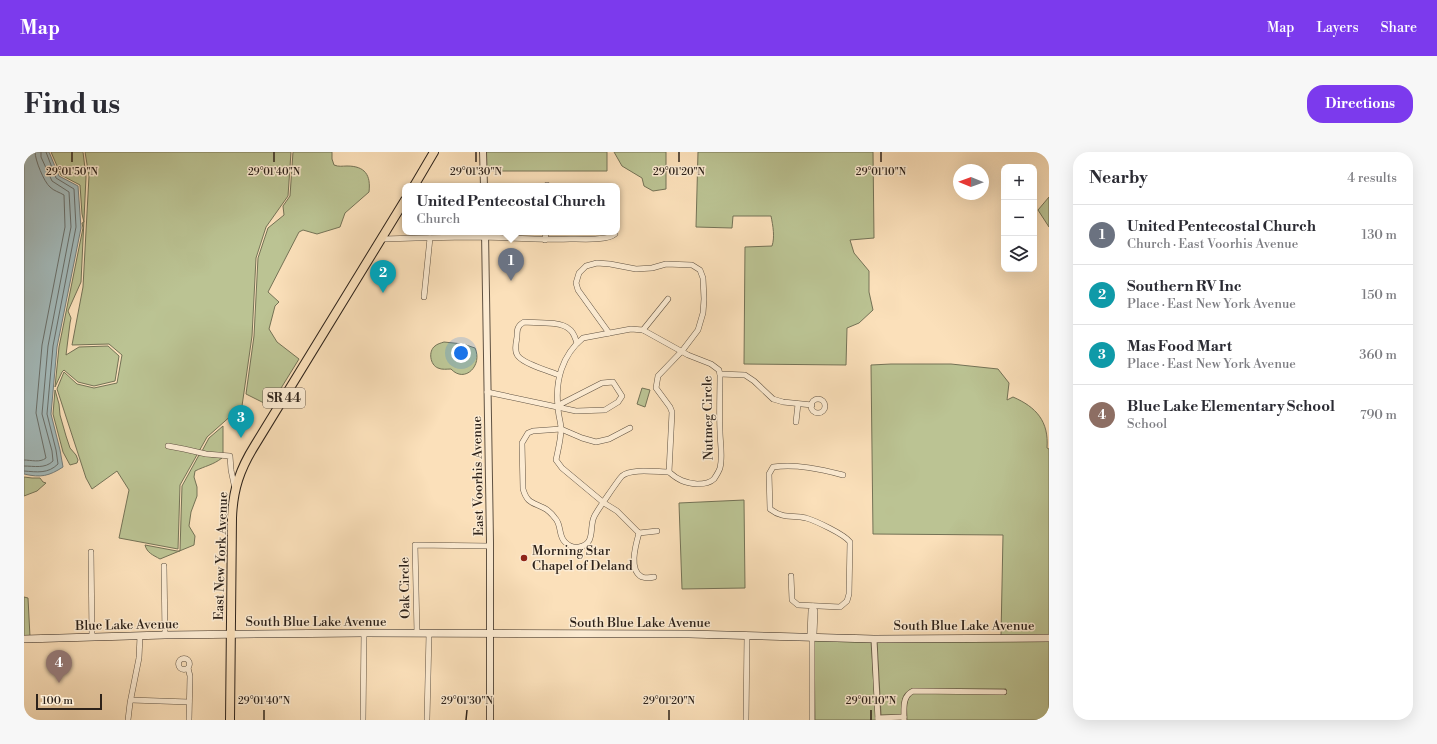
<!DOCTYPE html>
<meta charset="utf-8">
<style>
:root{--surface:#fff;--page:#f7f7f7;--text:#2b2b33;--muted:#7c7c81;--line:#e1e1e2;--accent:#7c3aed}
body{margin:0;font-family:"Libre Bodoni",serif;background:var(--page);color:var(--text)}
.controls{position:absolute;right:12px;top:12px;display:grid;overflow:hidden;border-radius:8px;box-shadow:0 4px 16px #0002}
.controls button{width:36px;height:36px;display:grid;place-items:center;padding:0;border:0;border-bottom:1px solid var(--line);background:var(--surface);color:var(--text);font:20px sans-serif}
.compass{position:absolute;left:929px;top:12px;width:36px;height:36px;border-radius:50%;background:var(--surface);box-shadow:0 4px 16px #0002;rotate:271deg}
.scale{position:absolute;left:12px;bottom:10px;width:66px;box-sizing:border-box;padding-left:4px;border:2px solid #2d221a;border-top:0;font-size:11px;line-height:14px;white-space:nowrap;color:#2d221a;-webkit-text-stroke:3px #fcebd2;paint-order:stroke}
.you{position:absolute;left:437px;top:201px;width:14px;height:14px;margin:-10px;border:3px solid #fff;border-radius:50%;background:#1a73e8;box-shadow:0 0 0 6px #1a73e833}
.badge{display:grid;place-items:center;width:26px;height:26px;border-radius:50%;background:var(--accent);color:#fff;font-size:13px;font-weight:700}
.pin{position:absolute;translate:-50% -33px;filter:drop-shadow(0 1px 2px #0008)}
.pin::after{content:'';position:absolute;top:21px;width:14px;height:12px;background:inherit;clip-path:polygon(0 0,100% 0,50% 100%)}
.popup{position:absolute;left:378px;top:31px;width:218px;height:52px;box-sizing:border-box;display:grid;place-content:center;border-radius:8px;background:var(--surface);filter:drop-shadow(0 1px 3px #0005);font-size:13px;white-space:nowrap;color:var(--muted)}
.popup b{font-size:15px;color:var(--text)}
.popup::after{content:'';position:absolute;left:50%;top:100%;margin-left:-8px;border:8px solid transparent;border-top-color:var(--surface)}
.list{margin:0;padding:0;list-style:none}
h2{display:flex;justify-content:space-between;align-items:center;height:52px;margin:0;padding:0 16px;font-size:17px}
h2 small{font-size:13px;font-weight:400;color:var(--muted)}
.list li{display:grid;grid-template-columns:26px 1fr auto;gap:12px;align-items:center;box-sizing:border-box;height:60px;padding:0 16px;border-top:1px solid var(--line)}
.list b{display:block;font-size:15px;white-space:nowrap}
.list p{margin:0;font-size:13px;white-space:nowrap;color:var(--muted)}
.list em{font-size:13px;font-style:normal;color:var(--muted)}
.icon{flex:none;width:22px;height:22px;fill:none;stroke:currentColor;stroke-width:2;stroke-linecap:round;stroke-linejoin:round}
.map{position:relative;flex:none;width:1025px;height:568px;overflow:hidden;border-radius:16px}
header{display:flex;align-items:center;gap:24px;box-sizing:border-box;height:56px;padding:0 20px;background:var(--accent);color:#fff}
header strong{font-size:19px}
nav{display:flex;gap:22px;margin-inline-start:auto;font-size:14px}
.intro{display:flex;align-items:center;justify-content:space-between;box-sizing:border-box;height:96px;padding:0 24px}
h1{margin:0;font-size:28px}
.button{padding:10px 18px;border-radius:16px;background:var(--accent);color:#fff;font-size:14px;font-weight:700}
main{display:flex;gap:24px;padding:0 24px}
aside{flex:1;background:var(--surface);border-radius:16px;box-shadow:0 4px 16px #0002}
.map>svg:first-child{display:block}
.green{fill:#bbc393;stroke:#747256}
.water{fill:#a3babb;stroke:#747d7b}
.lines{fill:none;stroke-linecap:round;stroke-linejoin:round}
.shore{stroke:#686e6a;stroke-width:1}
.minor-casing{stroke:#605242;stroke-width:6}
.tertiary-casing{stroke:#605242;stroke-width:8}
.secondary-casing{stroke:#2d221a;stroke-width:8}
.primary-casing{stroke:#2d221a;stroke-width:10}
.minor{stroke:#fcebd2;stroke-width:5}
.tertiary{stroke:#fcebd2;stroke-width:6}
.secondary{stroke:#fcebd2;stroke-width:7}
.primary{stroke:#fbe0ba;stroke-width:8}
.ticks{fill:none;stroke:#2d221a;stroke-width:1.5}
.poi-dot{fill:#8f2418;stroke:#fcebd2;stroke-width:1.5}
.labels{text-anchor:middle;dominant-baseline:central;stroke-width:3;stroke-linejoin:round;paint-order:stroke}
.shield{fill:#fcebd2;stroke:#6b5e51;stroke-width:1}
.shield-label{font-size:12px;font-weight:bold;fill:#2d221a}
.street-label{font-size:13px;fill:#2d221a;stroke:#fcebd2}
.poi-label{font-size:13px;fill:#2d221a;stroke:#fcebd2;text-anchor:start}
.ticks-label{font-size:10px;text-anchor:middle;fill:#2d221a;stroke:#fcebd2;stroke-width:3;stroke-linejoin:round;paint-order:stroke}
</style>
<header>
<strong>Map</strong>
<nav><a>Map</a><a>Layers</a><a>Share</a></nav>
</header>
<div class="intro"><h1>Find us</h1><a class="button">Directions</a></div>
<main>
<div class="map">
<svg width="1025" height="568" viewBox="0 0 1025 568">
<rect width="100%" height="100%" fill="#fbe0ba"/>
<filter id="stains"><feTurbulence type="fractalNoise" baseFrequency=".005" numOctaves="4"/><feColorMatrix values="0 0 0 0 .2 0 0 0 0 .09 0 0 0 0 .02 0 0 0 .5 -.17"/></filter>
<radialGradient id="worn" r=".72"><stop offset=".6" stop-color="#630" stop-opacity="0"/><stop offset="1" stop-color="#630" stop-opacity=".3"/></radialGradient>
<g class="green">
<polygon points="27,0 59,0 62,25 57,130 44,159 47,166 46,171 42,203 55,195 84,194 95,204 91,229 70,234 54,230 40,218 38,220 31,235 35,195 59,76 58,71 60,70 58,62 56,33 37,23"/>
<polygon points="61,0 267,0 264,44 242,75 232,106 228,184 218,254 183,285 156,333 154,397 95,386 105,338 93,319 68,337 62,326 33,237 40,220 53,232 70,236 93,231 98,203 85,192 48,193 59,135 65,24"/>
<path d="M269,0H308V7L310,13C315,15 318,14 323,14C341,14 347,23 345,40L321,61L316,75L293,82L279,78L275,80L244,140L255,150L251,154L245,177L253,190L275,207L246,254L222,242L230,184L234,106L244,76L260,63L259,54L266,44Z"/>
<polygon points="461,0 583,0 583,19 462,19"/>
<polygon points="590,0 642,0 642,37 629,39 620,34 618,26 598,14"/>
<path d="M674,0H849L850,86L826,88L830,101L845,119V140L849,158L835,171L823,176L822,213L720,212L721,95L748,94C751,85 749,74 747,64H709L708,76L672,75Z"/>
<polygon points="1025,45 1025,75 1014,58"/>
<path d="M420,190L439,192L451,196C459,213 441,232 427,217C423,217 418,218 414,216C406,213 404,199 411,194C413,192 417,191 420,190Z"/>
<path d="M867,212H927L974,217L985,231L983,248L989,245C1012,255 1025,269 1023,296L1025,297V484H977L979,383L849,382L847,213Z"/>
<polygon points="618,236 626,238 621,255 613,252"/>
<polygon points="31,238 35,252 36,263 42,284 46,296 52,303 54,308 53,311 46,313 39,300 29,262"/>
<polygon points="199,274 199,302 178,299 185,286"/>
<path d="M175,303L198,306C189,313 181,314 171,319L170,325L173,335V344L167,360L165,374L171,384L170,393L136,407C129,403 123,401 121,393L153,399H156L158,334Z"/>
<polygon points="0,325 8,326 16,326 19,330 22,331 13,339 0,344"/>
<polygon points="720,348 721,436 658,437 655,351"/>
<polygon points="0,445 4,446 6,485 0,485"/>
<polygon points="790,488 847,489 852,568 791,568"/>
<path d="M1025,488V568H883C883,559 880,545 890,541L982,542V537H888C876,542 878,551 878,563H857L853,489Z"/>
</g>
<path class="water" d="M0,0H25L35,24L54,34L57,76L33,195L27,262L36,298L39,315C25,324 17,326 0,322Z"/>
<g class="lines">
<g class="shore">
<path d="M0,308C7,308 16,311 22,306L12,261L18,193L41,75L40,43C35,40 30,39 26,35C20,30 11,8 11,0"/>
<path d="M0,314C10,314 21,317 29,309L28,299L18,262L24,194L47,75L45,40L28,29L17,5V0"/>
<path d="M0,319C13,320 24,322 34,312L32,298L23,262L29,194L52,75L50,37L32,26L22,0"/>
</g>
<g class="minor-casing">
<g id="minor">
<polyline points="523,34 523,33"/>
<path d="M357,87C392,86 426,85 461,85C489,86 518,88 546,87C556,87 584,89 591,82"/>
<polyline points="521,88 522,80"/>
<polyline points="400,145 406,86"/>
<polyline points="619,178 644,147"/>
<path d="M585,181L554,138L552,131L555,121L562,114L573,111L586,112L612,117L628,116L642,112L668,113L676,118L679,126L680,147L679,161L674,178L658,199L634,224L632,236L646,255L648,260L645,320C633,320 607,316 598,324C595,327 572,360 570,365C565,375 572,392 555,395C550,396 545,394 541,390C534,384 538,373 531,366C528,362 524,358 520,356C508,350 503,351 499,337L498,291L504,281L509,279L537,277L558,286L572,290L585,287L606,276"/>
<polyline points="696,222 721,223 730,229 749,247 759,250 788,253"/>
<path d="M535,223C525,219 500,212 494,204C490,199 492,191 493,185C493,178 493,174 500,170C512,171 537,169 545,177C550,180 551,186 553,191"/>
<polyline points="463,240 552,259 581,258 594,250 598,244 589,230 578,231 533,254"/>
<circle cx="794" cy="254" r="7"/>
<polyline points="772,270 774,252"/>
<polyline points="144,294 160,297 182,302 206,304 207,318 211,337"/>
<path d="M633,379L615,381L593,359L580,351L538,316L532,308C534,298 537,287 537,277C537,270 534,263 534,255C531,229 538,203 559,186L607,177L619,178L664,203L687,212L695,218L696,223C696,241 695,260 696,279C696,291 699,304 696,316C695,319 692,324 690,327C686,331 678,332 673,332C661,331 654,328 645,320"/>
<path d="M615,381C612,392 604,418 618,425C621,426 626,426 630,425"/>
<polyline points="67,400 68,485"/>
<polyline points="140,414 141,483"/>
<path d="M767,424L768,448L774,453L816,455L823,449L825,442L826,390C820,382 792,369 782,366C768,363 759,367 746,357L745,322L749,315C773,312 796,317 819,323"/>
<polyline points="393,481 391,393 466,394"/>
<polyline points="788,484 790,482 791,459 789,456"/>
<polyline points="850,487 854,568"/>
<circle cx="160" cy="512" r="5.5"/>
<polyline points="164,516 166,524 165,568"/>
<polyline points="107,548 165,550"/>
<polyline points="854,566 880,565"/>
<polyline points="403,567 405,482"/>
<polyline points="104,568 106,551 115,506 116,484"/>
<polyline points="339,568 340,481"/>
<polyline points="722,568 723,484"/>
<polyline points="788,568 788,484 786,482 787,459 789,454"/>
<path d="M880,568C880,557 878,544 889,539L980,540"/>
</g>
</g>
<g class="tertiary-casing">
<g id="tertiary">
<polyline points="459,0 460,34"/>
<polyline points="461,80 466,390 466,568"/>
</g>
</g>
<g class="secondary-casing">
<polyline id="secondary" points="0,487 141,483 340,481 665,482 850,487 1025,486"/>
</g>
<g class="primary-casing">
<g id="primary">
<polyline points="390,34 410,0"/>
<path d="M206,568L208,366C209,337 216,317 231,293L381,48"/>
</g>
</g>
<use href="#minor" class="minor"/>
<use href="#tertiary" class="tertiary"/>
<use href="#secondary" class="secondary"/>
<use href="#primary" class="primary"/>
</g>
<path class="ticks" d="M48,10V0M250,10V0M452,10V0M655,10V0M857,10V0M240,568V558M442,568L443,558M645,568V558M847,568V558"/>
<circle class="poi-dot" cx="500" cy="406" r="4"/>
<g class="labels">
<rect class="shield" x="239" y="236" width="42" height="20" rx="3"/>
<g class="shield-label">
<text x="260" y="246">SR 44</text>
</g>
<g class="street-label">
<text transform="translate(684 266) rotate(-91)">Nutmeg Circle</text>
<text transform="translate(454 324) rotate(-91)">East Voorhis Avenue</text>
<text transform="translate(197 404) rotate(-88)">East New York Avenue</text>
<text transform="translate(381 436) rotate(-91)">Oak Circle</text>
<text x="292" y="470">South Blue Lake Avenue</text>
<text x="616" y="471">South Blue Lake Avenue</text>
<text transform="translate(103 473) rotate(-1)">Blue Lake Avenue</text>
<text x="940" y="474">South Blue Lake Avenue</text>
</g>
<g class="poi-label">
<text x="508" y="399">Morning Star<tspan x="508" dy="15">Chapel of Deland</tspan></text>
</g>
</g>
<g class="ticks-label">
<text x="48" y="23">29°01'50"N</text>
<text x="250" y="23">29°01'40"N</text>
<text x="452" y="23">29°01'30"N</text>
<text x="655" y="23">29°01'20"N</text>
<text x="857" y="23">29°01'10"N</text>
<text x="240" y="552">29°01'40"N</text>
<text x="443" y="552">29°01'30"N</text>
<text x="645" y="552">29°01'20"N</text>
<text x="847" y="552">29°01'10"N</text>
</g>
<rect width="100%" height="100%" filter="url(#stains)"/>
<rect width="100%" height="100%" fill="url(#worn)"/>
</svg>
<div class="controls">
<button>+</button>
<button>−</button>
<button><svg class="icon" aria-label="layers" viewBox="0 0 24 24"><path d="M12 4l9 5-9 5-9-5zM3 14l9 5 9-5"/></svg></button>
</div>
<svg class="compass" viewBox="-18 -18 36 36"><path d="M0-13l5 13h-10z" fill="#e53935"/><path d="M0 13l5-13h-10z" fill="#7c7c81"/></svg>
<div class="scale">100 m</div>
<div class="you"></div>
<div class="pin badge" style="left:487px;top:129px;background:#6b7280">1</div>
<div class="popup"><b>United Pentecostal Church</b>Church</div>
<div class="pin badge" style="left:359px;top:141px;background:#0f9aa8">2</div>
<div class="pin badge" style="left:217px;top:286px;background:#0f9aa8">3</div>
<div class="pin badge" style="left:35px;top:531px;background:#8d6e63">4</div>
</div>
<aside>
<h2>Nearby<small>4 results</small></h2>
<ul class="list">
<li><span class="badge" style="background:#6b7280">1</span><div><b>United Pentecostal Church</b><p>Church · East Voorhis Avenue</p></div><em>130 m</em></li>
<li><span class="badge" style="background:#0f9aa8">2</span><div><b>Southern RV Inc</b><p>Place · East New York Avenue</p></div><em>150 m</em></li>
<li><span class="badge" style="background:#0f9aa8">3</span><div><b>Mas Food Mart</b><p>Place · East New York Avenue</p></div><em>360 m</em></li>
<li><span class="badge" style="background:#8d6e63">4</span><div><b>Blue Lake Elementary School</b><p>School</p></div><em>790 m</em></li>
</ul>
</aside>
</main>
